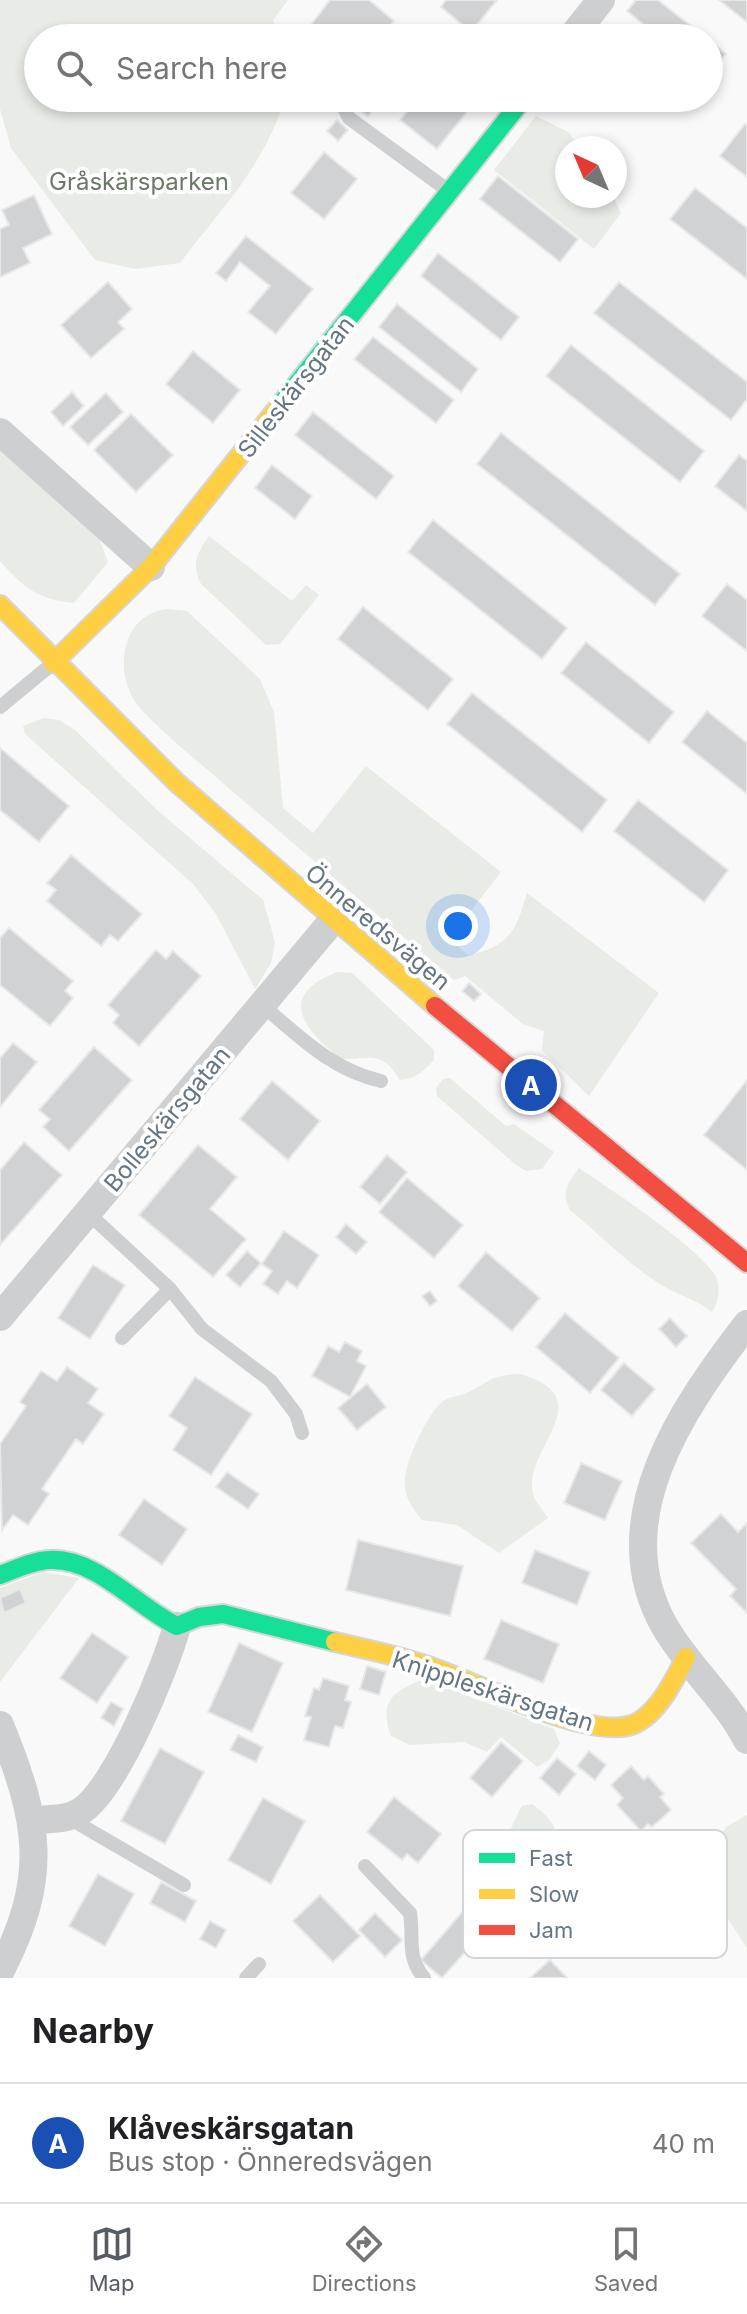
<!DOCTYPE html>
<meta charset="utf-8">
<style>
:root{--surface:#fff;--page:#f2f2f2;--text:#202124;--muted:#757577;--line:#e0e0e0;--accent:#565c61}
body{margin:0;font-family:Inter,sans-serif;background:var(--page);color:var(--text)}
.compass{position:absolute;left:555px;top:136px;width:72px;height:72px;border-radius:50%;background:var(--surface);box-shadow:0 4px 12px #0003;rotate:316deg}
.you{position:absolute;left:458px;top:926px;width:28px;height:28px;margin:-20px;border:6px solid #fff;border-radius:50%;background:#1a73e8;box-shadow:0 0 0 12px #1a73e833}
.badge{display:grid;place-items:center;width:52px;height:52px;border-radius:50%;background:var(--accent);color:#fff;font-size:26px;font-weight:700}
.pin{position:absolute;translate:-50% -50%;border:4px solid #fff;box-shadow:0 2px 8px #0006}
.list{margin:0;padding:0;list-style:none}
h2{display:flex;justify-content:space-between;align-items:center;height:104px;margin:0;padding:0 32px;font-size:34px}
h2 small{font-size:26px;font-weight:400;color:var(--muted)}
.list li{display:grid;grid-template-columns:52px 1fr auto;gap:24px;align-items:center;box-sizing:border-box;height:120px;padding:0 32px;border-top:2px solid var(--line)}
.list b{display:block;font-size:30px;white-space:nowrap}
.list p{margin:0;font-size:26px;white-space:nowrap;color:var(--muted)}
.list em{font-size:26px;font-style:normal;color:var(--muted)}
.icon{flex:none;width:44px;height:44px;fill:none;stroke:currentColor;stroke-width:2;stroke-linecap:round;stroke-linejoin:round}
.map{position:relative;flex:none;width:747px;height:1978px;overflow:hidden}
.search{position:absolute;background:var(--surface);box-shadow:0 4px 12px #0003;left:24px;right:24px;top:24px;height:88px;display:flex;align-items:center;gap:20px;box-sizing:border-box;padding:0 28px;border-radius:44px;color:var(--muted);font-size:30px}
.sheet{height:224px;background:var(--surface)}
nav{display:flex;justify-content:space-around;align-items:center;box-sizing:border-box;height:112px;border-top:2px solid var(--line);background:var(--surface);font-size:22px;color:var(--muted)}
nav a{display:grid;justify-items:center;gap:4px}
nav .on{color:var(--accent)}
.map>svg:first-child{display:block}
.green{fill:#e8ebe6}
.building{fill:#d0d2d3;stroke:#e8e8e8;stroke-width:2}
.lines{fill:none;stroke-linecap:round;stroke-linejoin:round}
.fast-casing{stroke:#d5d6d7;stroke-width:22}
.slow-casing{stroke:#d5d6d7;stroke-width:22}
.jam-casing{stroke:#d5d6d7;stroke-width:22}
.lane{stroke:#cecfd0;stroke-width:14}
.street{stroke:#cecfd0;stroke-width:28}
.fast{stroke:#16e098;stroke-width:18}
.slow{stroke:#ffcf43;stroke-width:18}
.jam{stroke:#f24e42;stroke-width:18}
.labels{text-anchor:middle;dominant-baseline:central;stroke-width:8;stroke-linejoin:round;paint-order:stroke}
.park-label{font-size:24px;fill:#687a64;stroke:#fff}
.street-label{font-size:24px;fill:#657683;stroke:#fff}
.key{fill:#fff;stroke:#d1d6da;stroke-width:2}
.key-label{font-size:22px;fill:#657683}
</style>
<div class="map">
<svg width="747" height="1978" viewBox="0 0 747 1978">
<rect width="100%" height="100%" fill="#f9f9f9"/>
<g class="green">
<path d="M0,0H288L273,20L278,38H38V98H285C264,167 222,207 180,263L135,269L95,260L11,148L0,109Z"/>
<polygon points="536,116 570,133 578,148 567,148 567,196 613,196 621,213 594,249 494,170"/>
<path d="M0,451L98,536L108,562L74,603C37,599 24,588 0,561Z"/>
<path d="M209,536L292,601L306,585L319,595L280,644L266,645L201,584C191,564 197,553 209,536Z"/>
<path d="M166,609L187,611L260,679L274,712L283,808L313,833L366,766L501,872L449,939L468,955C509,947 516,931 527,893L659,993L589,1096L542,1050L544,1031L523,1024L465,976L454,980C380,917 306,854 232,791C209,770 149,723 134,700C114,667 123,615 166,609Z"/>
<polygon points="44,718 59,720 75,730 157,810 263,900 275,942 271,963 255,989 216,914 193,884 25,734 23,726"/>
<path d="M337,972L352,973L434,1050V1060C423,1071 416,1079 400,1080C382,1050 371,1059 341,1059C303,1029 276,996 337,972Z"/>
<polygon points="450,1078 506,1126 514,1124 554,1152 542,1169 526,1171 516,1165 437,1096 436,1088 443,1079"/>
<path d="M579,1168C607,1187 703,1250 716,1277C721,1288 718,1303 712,1312C696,1299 680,1296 663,1286C629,1265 600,1235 570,1210C561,1192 567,1184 579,1168Z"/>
<path d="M521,1374C606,1400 517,1452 534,1497C537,1504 544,1511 548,1518L499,1553L457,1525L422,1520C414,1510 406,1500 405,1487C402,1467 426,1416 441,1403C447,1397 456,1397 464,1394C490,1383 488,1375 521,1374Z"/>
<polygon points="43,1572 79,1578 0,1682 0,1588"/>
<path d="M425,1679L554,1729L560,1744L549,1760L537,1767L501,1737L487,1752L464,1742L410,1745L391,1736C378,1701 394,1690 425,1679Z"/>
<path d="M532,1804C578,1836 545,1855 560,1880C571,1901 593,1912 603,1934C575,1978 474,1896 482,1868C485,1859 497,1853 502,1845C510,1833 515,1818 522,1806Z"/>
<polygon points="747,1815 747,1948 699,1875 697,1857 728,1826"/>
</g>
<g class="building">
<polygon points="330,0 369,0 394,21 380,38 301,38"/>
<polygon points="446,0 497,0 471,32 441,7"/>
<polygon points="636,0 658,0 706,38 660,38 627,11"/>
<polygon points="719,0 747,0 747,22"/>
<polygon points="709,40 726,54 709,75"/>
<polygon points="361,98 370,98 378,104 368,116 355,106"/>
<polygon points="418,98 471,98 475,102 437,149 400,120"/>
<polygon points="337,120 348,130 338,141 327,131"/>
<polygon points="745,124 747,126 747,177 720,156"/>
<polygon points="324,152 357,179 324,219 291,193"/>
<polygon points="498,176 578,239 560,262 480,199"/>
<polygon points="695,188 747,228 747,279 670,219"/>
<polygon points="34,195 52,234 23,248 30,263 0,277 0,229 9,225 2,210"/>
<polygon points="246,236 313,289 276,334 248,312 270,286 240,262 226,281 216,273"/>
<polygon points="438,253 519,317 501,340 421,276"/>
<polygon points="108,282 132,309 118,322 124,329 91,358 61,325"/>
<polygon points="619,282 747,382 747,399 731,420 594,313"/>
<polygon points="397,304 478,369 461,392 379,327"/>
<polygon points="373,337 454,400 436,423 354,359"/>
<polygon points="571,345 704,451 680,482 546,376"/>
<polygon points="193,351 240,390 213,423 166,384"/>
<polygon points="72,392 84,406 63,426 51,412"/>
<polygon points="106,393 123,412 88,445 70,427"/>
<polygon points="313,412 394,476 376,499 295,435"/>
<polygon points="131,414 173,455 136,492 94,450"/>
<polygon points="501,433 680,574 655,605 477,464"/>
<polygon points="739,455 747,461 747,511 715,486"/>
<polygon points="272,465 312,496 295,519 255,488"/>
<polygon points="433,520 567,628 542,659 408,552"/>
<polygon points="727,584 747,600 747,651 702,616"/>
<polygon points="363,607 453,679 428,710 338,639"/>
<polygon points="586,642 674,712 649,743 561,673"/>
<polygon points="472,693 607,800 582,832 447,724"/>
<polygon points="707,711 747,743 747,794 682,742"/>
<polygon points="0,748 69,806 39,842 0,810"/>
<polygon points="638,800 728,870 704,902 614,831"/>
<polygon points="71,855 142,914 118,941 110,935 101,946 47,901 56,890 47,883"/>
<polygon points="9,928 73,981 65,991 73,998 50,1026 0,985 0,938"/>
<polygon points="156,950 166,959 173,951 201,976 139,1046 113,1023 119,1015 108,1005"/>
<polygon points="469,983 481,994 474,1001 462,991"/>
<polygon points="13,1043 37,1062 0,1107 0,1058"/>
<polygon points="94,1047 132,1080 69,1151 43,1127 50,1119 39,1110"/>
<polygon points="747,1080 747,1170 704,1135"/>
<polygon points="272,1081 320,1121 288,1160 240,1119"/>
<polygon points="24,1142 62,1175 0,1245 0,1170"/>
<polygon points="198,1145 237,1177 210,1209 246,1239 213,1277 139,1215"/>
<polygon points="387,1155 407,1172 380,1204 360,1187"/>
<polygon points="407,1178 463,1225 434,1258 379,1212"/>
<polygon points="346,1224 367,1242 356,1254 336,1237"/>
<polygon points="284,1231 319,1255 297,1288 287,1281 278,1294 263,1284 272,1271 262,1264"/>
<polygon points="247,1251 261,1263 240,1287 226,1275"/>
<polygon points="486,1252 540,1298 512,1331 458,1286"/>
<polygon points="93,1265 125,1285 90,1339 58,1318"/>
<polygon points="430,1291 437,1301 430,1306 422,1296"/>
<polygon points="565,1313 619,1358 590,1393 536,1347"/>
<polygon points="670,1318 687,1336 676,1347 659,1329"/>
<polygon points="345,1342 362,1351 357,1361 366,1366 350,1397 312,1376 328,1346 339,1352"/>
<polygon points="624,1363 655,1389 632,1416 601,1390"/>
<polygon points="67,1367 98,1389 88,1403 104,1414 83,1444 76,1439 42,1489 49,1494 28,1525 13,1515 2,1530 0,1444 26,1406 20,1402 41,1371 57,1381"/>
<polygon points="195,1377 252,1414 211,1475 173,1450 187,1428 169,1416"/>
<polygon points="367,1384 386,1407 357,1430 338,1408"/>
<polygon points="581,1463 622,1481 605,1520 564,1503"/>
<polygon points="227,1472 259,1494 248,1509 216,1487"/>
<polygon points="144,1499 187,1529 162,1565 119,1535"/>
<polygon points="721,1514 738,1532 747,1523 747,1613 730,1596 736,1589 691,1543"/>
<polygon points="358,1540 463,1566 450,1616 346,1590"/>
<polygon points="535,1550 590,1572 577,1605 522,1583"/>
<polygon points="20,1589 26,1603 4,1613 0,1598"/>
<polygon points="501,1620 559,1644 543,1683 484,1659"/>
<polygon points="92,1633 128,1657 97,1703 60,1678"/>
<polygon points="239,1643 283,1663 252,1732 208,1712"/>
<polygon points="367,1666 386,1672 379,1695 360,1689"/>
<polygon points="323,1678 349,1686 345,1700 351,1702 343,1728 335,1726 329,1747 304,1740 311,1717 305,1716 314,1688 319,1690"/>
<polygon points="111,1702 123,1709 114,1726 101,1718"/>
<polygon points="238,1735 263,1747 256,1762 230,1750"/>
<polygon points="501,1742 523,1761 492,1797 470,1778"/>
<polygon points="160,1748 204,1772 165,1844 121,1821"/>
<polygon points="589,1751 606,1765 595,1780 577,1766"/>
<polygon points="557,1758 576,1774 559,1795 540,1778"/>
<polygon points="631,1766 644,1780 648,1776 664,1794 660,1797 671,1810 652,1827 648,1824 641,1831 617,1805 623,1798 611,1785"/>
<polygon points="394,1797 441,1834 418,1863 407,1854 402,1860 367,1832"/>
<polygon points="263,1798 305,1821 271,1884 228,1860"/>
<polygon points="98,1874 134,1894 105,1946 69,1926"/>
<polygon points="161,1882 196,1901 185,1922 150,1903"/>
<polygon points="320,1895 360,1936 333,1962 293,1921"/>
<polygon points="475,1897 513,1929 490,1956 474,1942 442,1978 421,1960"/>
<polygon points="375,1913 402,1940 385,1957 359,1930"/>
<polygon points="210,1921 226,1930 216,1948 200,1939"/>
<polygon points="550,1960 567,1978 530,1978"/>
</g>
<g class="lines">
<g class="fast-casing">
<g id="fast">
<polyline points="280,405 524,98"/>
<path d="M0,1575C16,1569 32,1561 49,1560C96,1557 137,1607 177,1626L199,1617L223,1614L335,1642"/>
</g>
</g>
<g class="slow-casing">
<g id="slow">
<polyline points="0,605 176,782 435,1006"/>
<polyline points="53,663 151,567 280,405"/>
<path d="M335,1642C365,1649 396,1655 425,1665C474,1681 581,1737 628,1726C655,1720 675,1679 686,1657"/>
</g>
</g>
<g class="jam-casing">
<polyline id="jam" points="435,1006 747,1263"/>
</g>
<g class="lane">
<polyline points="339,98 349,118 446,189"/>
<polyline points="0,707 52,664"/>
<path d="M262,1005C300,1037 332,1070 381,1081"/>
<polyline points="88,1213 170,1289 202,1329 271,1381 296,1414 302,1433"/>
<polyline points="122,1338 170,1289"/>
<polyline points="67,1817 184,1885"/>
<path d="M365,1866L410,1913C414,1939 406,1956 424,1978"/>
<polyline points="246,1978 259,1964"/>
</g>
<g class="street">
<polyline points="571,38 601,0"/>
<polyline points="0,432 151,567"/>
<polyline points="0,1317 333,920"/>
<path d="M747,1324C682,1408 604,1521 665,1627C689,1668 725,1698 747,1740"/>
<path d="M0,1725C39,1821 50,1876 0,1972"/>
<path d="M33,1820C50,1819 67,1820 81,1811C116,1789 166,1667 177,1626"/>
</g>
<use href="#fast" class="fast"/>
<use href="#slow" class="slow"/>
<use href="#jam" class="jam"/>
</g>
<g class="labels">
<g class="park-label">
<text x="139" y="181">Gråskärsparken</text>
</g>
<g class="street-label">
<text transform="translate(296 387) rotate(-52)">Silleskärsgatan</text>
<text transform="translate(378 927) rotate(40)">Önneredsvägen</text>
<text transform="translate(167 1119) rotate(-50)">Bolleskärsgatan</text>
<text transform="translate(493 1691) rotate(18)">Knippleskärsgatan</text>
</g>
</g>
<rect x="463" y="1830" width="264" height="128" rx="12" class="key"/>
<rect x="479" y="1853" width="36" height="10" fill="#16e098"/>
<rect x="479" y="1889" width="36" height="10" fill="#ffcf43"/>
<rect x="479" y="1925" width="36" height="10" fill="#f24e42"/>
<g class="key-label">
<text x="529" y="1866">Fast</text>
<text x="529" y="1902">Slow</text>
<text x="529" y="1938">Jam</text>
</g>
</svg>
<svg class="compass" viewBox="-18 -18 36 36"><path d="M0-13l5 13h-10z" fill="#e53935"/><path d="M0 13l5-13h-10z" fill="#757577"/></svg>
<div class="you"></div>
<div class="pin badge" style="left:531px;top:1085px;background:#1a4fb4">A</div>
<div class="search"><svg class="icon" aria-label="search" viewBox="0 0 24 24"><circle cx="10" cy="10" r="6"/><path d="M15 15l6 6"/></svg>Search here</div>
</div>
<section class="sheet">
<h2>Nearby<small></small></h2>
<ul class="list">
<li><span class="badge" style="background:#1a4fb4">A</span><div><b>Klåveskärsgatan</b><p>Bus stop · Önneredsvägen</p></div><em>40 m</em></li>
</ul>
</section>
<nav>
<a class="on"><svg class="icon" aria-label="map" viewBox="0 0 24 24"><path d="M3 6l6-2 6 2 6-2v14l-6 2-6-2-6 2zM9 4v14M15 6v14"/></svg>Map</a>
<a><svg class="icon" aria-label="directions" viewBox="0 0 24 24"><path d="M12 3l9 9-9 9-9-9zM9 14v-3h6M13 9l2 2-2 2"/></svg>Directions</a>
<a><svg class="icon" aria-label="saved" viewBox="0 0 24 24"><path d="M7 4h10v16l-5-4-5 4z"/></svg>Saved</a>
</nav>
